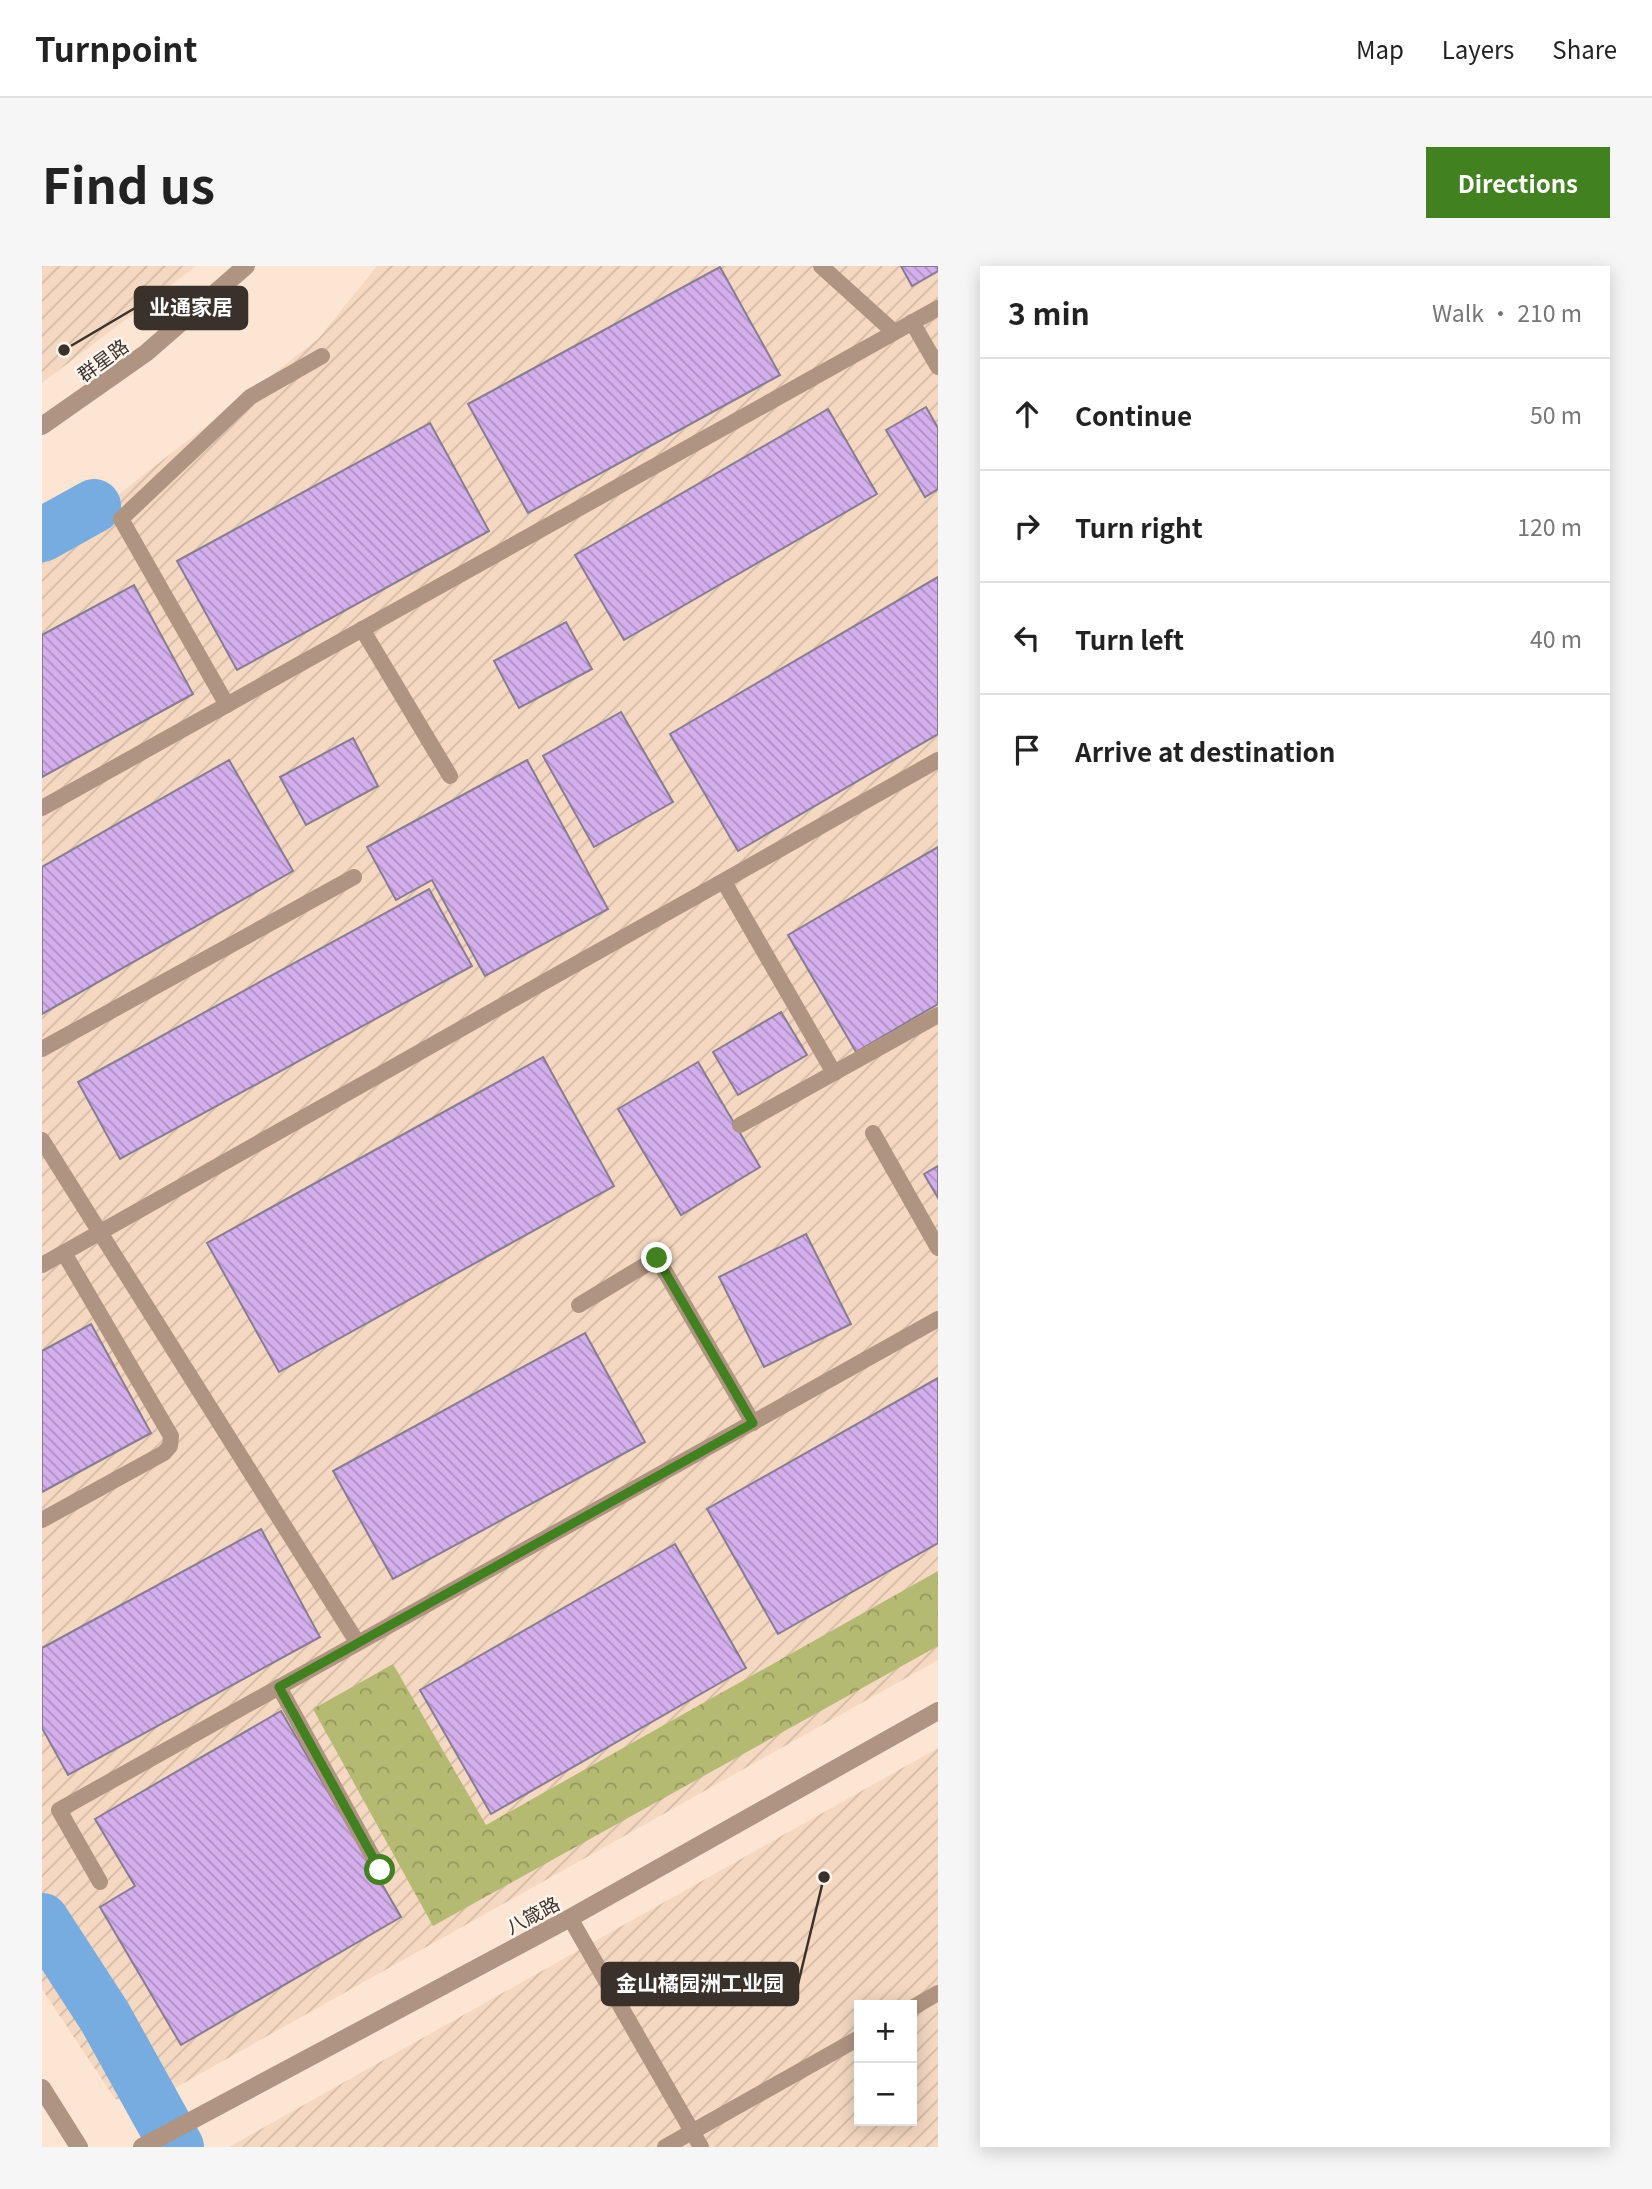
<!DOCTYPE html>
<meta charset="utf-8">
<style>
:root{--surface:#fff;--page:#f6f6f6;--text:#222;--muted:#767676;--line:#e0e0e0;--accent:#418120}
body{margin:0;font-family:Georgia,"Noto Sans SC",serif;background:var(--page);color:var(--text)}
.controls{position:absolute;right:21px;bottom:21px;display:grid;overflow:hidden;border-radius:0px;box-shadow:0 4px 18px #0003}
.controls button{width:63px;height:63px;display:grid;place-items:center;padding:0;border:0;border-bottom:2px solid var(--line);background:var(--surface);color:var(--text);font:35px sans-serif}
.stop{position:absolute;width:21px;height:21px;margin:-16px;border:5px solid #418120;border-radius:50%;background:#fff}
.stop.end{background:#418120;border-color:#fff;box-shadow:0 2px 7px #0008}
.list{margin:0;padding:0;list-style:none}
h2{display:flex;justify-content:space-between;align-items:center;height:91px;margin:0;padding:0 28px;font-size:30px}
h2 small{font-size:23px;font-weight:400;color:var(--muted)}
.list li{display:grid;grid-template-columns:46px 1fr auto;gap:21px;align-items:center;box-sizing:border-box;height:112px;padding:0 28px;border-top:2px solid var(--line)}
.list b{display:block;font-size:26px;white-space:nowrap}
.list em{font-size:23px;font-style:normal;color:var(--muted)}
.icon{flex:none;width:38px;height:38px;fill:none;stroke:currentColor;stroke-width:2;stroke-linecap:round;stroke-linejoin:round}
.map{position:relative;flex:none;width:896px;height:1881px;overflow:hidden;border-radius:0px}
header{display:flex;align-items:center;gap:42px;box-sizing:border-box;height:98px;padding:0 35px;background:var(--surface);border-bottom:2px solid var(--line)}
header strong{font-size:33px}
nav{display:flex;gap:38px;margin-inline-start:auto;font-size:24px}
.intro{display:flex;align-items:center;justify-content:space-between;box-sizing:border-box;height:168px;padding:0 42px}
h1{margin:0;font-size:49px}
.button{padding:18px 32px;border-radius:0px;background:var(--accent);color:#fff;font-size:24px;font-weight:700}
main{display:flex;gap:42px;padding:0 42px}
aside{flex:1;background:var(--surface);border-radius:0px;box-shadow:0 4px 18px #0003}
.map>svg:first-child{display:block}
.industrial{fill:url(#industrial-furrows);fill-rule:evenodd}
.forest{fill:url(#forest-crowns)}
.lines{fill:none;stroke-linecap:round;stroke-linejoin:round}
.river{stroke:#76ace0;stroke-width:54}
.building{fill:url(#building-back-hatch);stroke:#887c91;stroke-width:2}
.service{stroke:#b09482;stroke-width:16}
.tertiary{stroke:#b09482;stroke-width:18}
.route{stroke:#418120;stroke-width:9}
.labels{text-anchor:middle;dominant-baseline:central;stroke-width:5;stroke-linejoin:round;paint-order:stroke}
.street-label{font-size:19px;fill:#3a312a;stroke:#fff6ee}
.leader{fill:none;stroke:#3a312a;stroke-width:2.5}
.callout-dot{fill:#3a312a;stroke:#fff6ee;stroke-width:2.5}
.callout{fill:#3a312a;stroke:#3a312a;stroke-width:2.5}
.callout-label{font-size:21px;text-anchor:middle;font-weight:bold;fill:#fff}
</style>
<header>
<strong>Turnpoint</strong>
<nav><a>Map</a><a>Layers</a><a>Share</a></nav>
</header>
<div class="intro"><h1>Find us</h1><a class="button">Directions</a></div>
<main>
<div class="map">
<svg width="896" height="1881" viewBox="0 0 896 1881">
<defs>
<pattern id="industrial-furrows" width="10" height="10" patternUnits="userSpaceOnUse" patternTransform="scale(1.75)"><rect width="10" height="10" fill="#f5d8c1"/><path d="M-1 1l2-2M0 10L10 0M9 11l2-2" fill="none" stroke="#d3baa6"/></pattern>
<pattern id="forest-crowns" width="20" height="18" patternUnits="userSpaceOnUse" patternTransform="scale(1.75)"><rect width="20" height="18" fill="#b5ba72"/><path d="M2 6a3 3 0 1 1 6 0M12 15a3 3 0 1 1 6 0" fill="none" stroke="#94985e"/></pattern>
<pattern id="building-back-hatch" width="6" height="6" patternUnits="userSpaceOnUse" patternTransform="scale(1.75)"><rect width="6" height="6" fill="#d4afed"/><path d="M-1 5l2 2M0 0l6 6M5-1l2 2" fill="none" stroke="#ad8fc0"/></pattern>
</defs>
<rect width="100%" height="100%" fill="#fde5d3"/>
<g class="industrial">
<polygon points="0,0 154,0 0,117"/>
<polygon points="335,0 896,0 896,1394 106,1837 73,1833 0,1723 0,277 59,242 276,73"/>
<path d="M896,1482V1881H187ZM817,1739H870V1855H817Z"/>
</g>
<polygon class="forest" points="896,1305 896,1380 391,1660 271,1443 351,1398 444,1559"/>
<g class="lines">
<g class="river">
<polyline points="0,269 52,240"/>
<polyline points="0,1654 63,1751 135,1881"/>
</g>
</g>
<g class="building">
<polygon points="859,0 896,0 896,5 870,20"/>
<polygon points="678,1 738,109 486,247 426,138"/>
<polygon points="884,141 896,162 896,223 883,231 844,164"/>
<polygon points="786,143 835,228 582,374 533,289"/>
<polygon points="388,157 447,265 195,404 135,295"/>
<polygon points="896,311 896,468 696,585 628,468"/>
<polygon points="92,319 151,428 0,511 0,369"/>
<polygon points="524,356 550,403 477,442 452,395"/>
<polygon points="579,446 631,536 552,581 501,490"/>
<polygon points="311,472 336,520 264,559 238,511"/>
<polygon points="187,494 251,605 0,748 0,601"/>
<polygon points="485,494 566,643 443,710 390,614 354,634 325,581"/>
<polygon points="896,581 896,738 814,786 746,669"/>
<polygon points="387,623 430,700 78,893 36,816"/>
<polygon points="739,746 765,789 696,829 671,786"/>
<polygon points="501,791 572,920 237,1106 165,977"/>
<polygon points="656,796 718,901 639,949 576,843"/>
<polygon points="896,900 896,932 882,908"/>
<polygon points="764,968 809,1058 722,1101 677,1011"/>
<polygon points="49,1058 109,1167 0,1226 0,1085"/>
<polygon points="543,1067 603,1176 351,1313 291,1205"/>
<polygon points="896,1112 896,1277 736,1368 665,1243"/>
<polygon points="219,1263 278,1371 26,1509 0,1462 0,1382"/>
<polygon points="633,1278 704,1402 449,1548 378,1424"/>
<polygon points="239,1445 359,1651 139,1779 58,1641 93,1620 53,1553"/>
</g>
<g class="lines">
<g class="service">
<polyline points="779,0 852,66"/>
<polyline points="870,56 896,101"/>
<polyline points="320,363 408,510"/>
<polyline points="185,439 79,253 208,131 280,90"/>
<polyline points="0,542 896,42"/>
<polyline points="682,616 792,807"/>
<polyline points="0,783 312,611"/>
<polyline points="698,859 896,749"/>
<polyline points="831,867 896,982"/>
<polyline points="0,874 315,1376"/>
<polyline points="0,999 896,494"/>
<polyline points="537,1039 615,992 711,1157"/>
<polyline points="0,1254 122,1187 128,1180 129,1170 22,987"/>
<polyline points="237,1421 338,1604"/>
<polyline points="58,1616 17,1544 896,1053"/>
<polyline points="528,1652 659,1881"/>
<polyline points="870,1742 896,1727"/>
<polyline points="623,1881 817,1772"/>
</g>
<g class="tertiary">
<polyline points="0,160 104,87 204,0"/>
<polyline points="0,1822 37,1881"/>
<polyline points="100,1881 528,1652 896,1445"/>
</g>
</g>
<g class="lines">
<polyline class="route" points="338,1604 237,1421 711,1157 615,992"/>
</g>
<g class="labels">
<g class="street-label">
<text transform="translate(60 93) rotate(-36)">群星路</text>
<text transform="translate(490 1648) rotate(-28)">八箴路</text>
</g>
</g>
<path class="leader" d="M22 84L93 42M782 1611L756 1718"/>
<g class="callout-dot">
<circle cx="22" cy="84" r="7"/>
<circle cx="782" cy="1611" r="7"/>
</g>
<g class="callout">
<rect x="93" y="21" width="112" height="42" rx="7"/>
<rect x="560" y="1697" width="196" height="42" rx="7"/>
</g>
<g class="callout-label">
<text x="149" y="49">业通家居</text>
<text x="658" y="1725">金山橘园洲工业园</text>
</g>
</svg>
<div class="controls">
<button>+</button>
<button>−</button>
</div>
<div class="stop" style="left:338px;top:1604px"></div>
<div class="stop end" style="left:615px;top:992px"></div>
</div>
<aside>
<h2>3 min<small>Walk · 210 m</small></h2>
<ul class="list">
<li><svg class="icon" aria-label="ahead" viewBox="0 0 24 24"><path d="M12 20V5M6 11l6-6 6 6"/></svg><div><b>Continue</b></div><em>50 m</em></li>
<li><svg class="icon" aria-label="right" viewBox="0 0 24 24"><path d="M7 20v-9h11M14 6l5 5-5 5"/></svg><div><b>Turn right</b></div><em>120 m</em></li>
<li><svg class="icon" aria-label="left" viewBox="0 0 24 24"><path d="M17 20v-9H6M10 6l-5 5 5 5"/></svg><div><b>Turn left</b></div><em>40 m</em></li>
<li><svg class="icon" aria-label="arrive" viewBox="0 0 24 24"><path d="M6 21V4h12l-3 4 3 4H6"/></svg><div><b>Arrive at destination</b></div></li>
</ul>
</aside>
</main>
